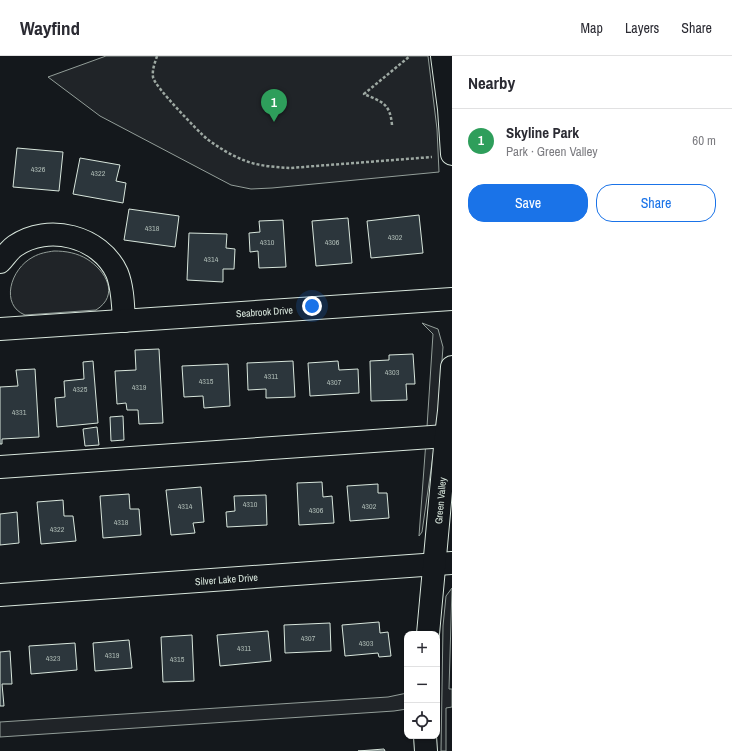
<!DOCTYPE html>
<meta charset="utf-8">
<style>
:root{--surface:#fff;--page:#f7f7f7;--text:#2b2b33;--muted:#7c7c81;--line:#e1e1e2;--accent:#1a73e8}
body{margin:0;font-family:"Archivo Narrow",sans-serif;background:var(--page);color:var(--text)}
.controls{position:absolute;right:12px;bottom:12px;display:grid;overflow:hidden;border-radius:8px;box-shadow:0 1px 3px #0004}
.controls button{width:36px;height:36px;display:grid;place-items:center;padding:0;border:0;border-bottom:1px solid var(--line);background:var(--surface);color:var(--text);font:20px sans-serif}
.you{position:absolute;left:312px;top:250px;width:14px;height:14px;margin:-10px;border:3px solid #fff;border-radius:50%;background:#1a73e8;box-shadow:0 0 0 6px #1a73e833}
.badge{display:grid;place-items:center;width:26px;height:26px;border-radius:50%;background:var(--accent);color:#fff;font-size:13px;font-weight:700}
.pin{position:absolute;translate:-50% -33px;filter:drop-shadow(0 1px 2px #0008)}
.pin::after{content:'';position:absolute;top:21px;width:14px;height:12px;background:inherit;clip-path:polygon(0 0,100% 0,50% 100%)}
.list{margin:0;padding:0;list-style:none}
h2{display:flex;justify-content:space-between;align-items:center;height:52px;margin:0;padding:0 16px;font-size:17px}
h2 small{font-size:13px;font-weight:400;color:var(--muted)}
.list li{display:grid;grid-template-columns:26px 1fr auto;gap:12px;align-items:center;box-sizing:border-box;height:64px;padding:0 16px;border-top:1px solid var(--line)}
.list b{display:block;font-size:15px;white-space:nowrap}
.list p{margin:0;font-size:13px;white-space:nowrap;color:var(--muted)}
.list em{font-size:13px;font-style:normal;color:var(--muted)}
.actions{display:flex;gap:8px;padding:12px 16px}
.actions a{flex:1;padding:9px 0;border:1px solid var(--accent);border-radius:16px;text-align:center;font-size:14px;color:var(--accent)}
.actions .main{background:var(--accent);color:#fff}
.icon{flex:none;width:22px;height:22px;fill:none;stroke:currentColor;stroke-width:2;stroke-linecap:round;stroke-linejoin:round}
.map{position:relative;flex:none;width:452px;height:695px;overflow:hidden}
header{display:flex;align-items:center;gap:24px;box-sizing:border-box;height:56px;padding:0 20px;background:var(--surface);border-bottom:1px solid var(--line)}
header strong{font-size:19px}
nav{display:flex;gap:22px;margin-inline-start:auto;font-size:14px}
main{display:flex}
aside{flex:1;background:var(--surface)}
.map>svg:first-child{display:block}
.green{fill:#202428;stroke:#939e99}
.building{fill:#2c363c;stroke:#d8e6dc}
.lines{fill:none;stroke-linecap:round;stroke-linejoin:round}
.minor-casing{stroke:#d8e6dc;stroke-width:24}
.path{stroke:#9da8a2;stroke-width:2.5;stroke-dasharray:3 2;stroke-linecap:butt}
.minor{stroke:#14181c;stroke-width:22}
.labels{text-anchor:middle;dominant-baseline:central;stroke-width:3;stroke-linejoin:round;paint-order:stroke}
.number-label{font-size:8px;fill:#adbab4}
.street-label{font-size:10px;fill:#d8e6dc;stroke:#14181c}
</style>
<header>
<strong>Wayfind</strong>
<nav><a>Map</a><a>Layers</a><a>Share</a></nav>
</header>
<main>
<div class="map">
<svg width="452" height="695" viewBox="0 0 452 695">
<rect width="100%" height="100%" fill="#14181c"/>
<g class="green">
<polygon points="106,0 428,0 437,73 439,116 272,132 251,133 231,129 100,60 48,21"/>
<path d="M54,195C66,195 77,197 87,203C106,215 120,239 96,254L25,259C0,249 10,213 33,201C40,197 47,196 54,195Z"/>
<polygon points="422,267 438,273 443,291 437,372 422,476 419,480 427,371 433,278"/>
<polygon points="452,532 449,633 452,633 452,651 446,652 446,695 441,695 443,570 446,540"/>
<polygon points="407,637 407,653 394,655 0,681 0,666 388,641"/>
</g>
<g class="building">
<polygon points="17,92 63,96 59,135 13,131"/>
<polygon points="80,102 120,109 116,125 126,127 123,147 73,138"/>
<polygon points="129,153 179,160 175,191 124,184"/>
<polygon points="419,159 423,197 371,202 367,165"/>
<polygon points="348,162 352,207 316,210 312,165"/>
<polygon points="283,164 286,211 259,212 258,195 250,196 249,177 260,176 259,165"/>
<polygon points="189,177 227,178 226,192 235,193 234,213 223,213 223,226 187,224"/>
<polygon points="159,293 163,367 139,368 138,354 127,354 126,347 117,348 115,315 136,314 135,294"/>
<polygon points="413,298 415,328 406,328 407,344 371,345 370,305 389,304 389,299"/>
<polygon points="93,305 98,367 57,371 55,342 65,341 64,325 84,323 83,306"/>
<polygon points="293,305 295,341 266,342 266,333 248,334 247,307"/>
<polygon points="338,305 339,314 358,313 359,337 310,340 308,307"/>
<polygon points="228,308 230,350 204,352 203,340 184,341 182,310"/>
<polygon points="35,313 39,381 2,383 2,388 0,388 0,331 18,330 16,314"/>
<polygon points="123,360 124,384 111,385 110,361"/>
<polygon points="97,371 99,389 85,390 83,373"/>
<polygon points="322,426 323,441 332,440 334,467 299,469 297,427"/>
<polygon points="378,428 378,437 387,437 389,462 350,465 347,430"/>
<polygon points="201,431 204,466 193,467 195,477 171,479 166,434"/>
<polygon points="129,438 130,453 139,453 141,479 103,482 100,440"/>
<polygon points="266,439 267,469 227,471 226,456 235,455 234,440"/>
<polygon points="63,444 64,460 73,460 76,485 41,488 37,446"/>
<polygon points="17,456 19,487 0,489 0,458"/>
<polygon points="379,566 380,577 388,576 391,600 379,601 378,597 345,600 342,569"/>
<polygon points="330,567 331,595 285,597 284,569"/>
<polygon points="268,575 271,605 220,610 217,579"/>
<polygon points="192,579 194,625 163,626 161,581"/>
<polygon points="129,584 132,612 95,615 93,587"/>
<polygon points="75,587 77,614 31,618 29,590"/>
<polygon points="10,595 12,628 2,628 4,650 0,650 0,596"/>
<polygon points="384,693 385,695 358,695"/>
</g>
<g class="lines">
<g class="minor-casing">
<g id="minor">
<polyline points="442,0 449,53 452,98"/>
<path d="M0,206C5,201 9,194 15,190C48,167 100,180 117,217C123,232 123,250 124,265"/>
<path id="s1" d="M0,273L452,243"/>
<polyline points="0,411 446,380"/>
<path id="s2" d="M0,539L452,507"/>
<path id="s3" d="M428,578L446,380L449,355L452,311"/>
<polyline points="425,680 426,695"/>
</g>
</g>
<g class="path">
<path d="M157,0C155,7 152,13 153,21C154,30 198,75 207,83C218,91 229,98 241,103C256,110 274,111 290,112L432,101"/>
<path d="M392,69C390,47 382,46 364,38L410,0"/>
</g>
<use href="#minor" class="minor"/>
</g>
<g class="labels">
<g class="number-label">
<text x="38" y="113">4326</text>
<text x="98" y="117">4322</text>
<text x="152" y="172">4318</text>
<text x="395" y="181">4302</text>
<text x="267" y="186">4310</text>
<text x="332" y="186">4306</text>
<text x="211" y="203">4314</text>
<text x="392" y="316">4303</text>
<text x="271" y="320">4311</text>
<text x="206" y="325">4315</text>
<text x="334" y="326">4307</text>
<text x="139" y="331">4319</text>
<text x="80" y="333">4325</text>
<text x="19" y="356">4331</text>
<text x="250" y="448">4310</text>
<text x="185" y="450">4314</text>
<text x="369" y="450">4302</text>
<text x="316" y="454">4306</text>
<text x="121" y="466">4318</text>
<text x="57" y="473">4322</text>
<text x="308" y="582">4307</text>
<text x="366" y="587">4303</text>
<text x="244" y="592">4311</text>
<text x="112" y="599">4319</text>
<text x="53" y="602">4323</text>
<text x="177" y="603">4315</text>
</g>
<g class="street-label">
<text stroke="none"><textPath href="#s1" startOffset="265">Seabrook Drive</textPath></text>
<text stroke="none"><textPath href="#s3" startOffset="134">Green Valley</textPath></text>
<text stroke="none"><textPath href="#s2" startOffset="227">Silver Lake Drive</textPath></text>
</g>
</g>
</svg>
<div class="controls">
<button>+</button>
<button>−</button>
<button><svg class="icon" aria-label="locate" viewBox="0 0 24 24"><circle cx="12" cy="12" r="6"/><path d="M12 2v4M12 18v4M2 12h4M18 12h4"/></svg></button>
</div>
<div class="you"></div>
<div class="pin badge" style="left:274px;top:66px;background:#2e9e5b">1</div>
</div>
<aside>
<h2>Nearby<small></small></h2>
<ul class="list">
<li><span class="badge" style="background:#2e9e5b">1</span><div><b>Skyline Park</b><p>Park · Green Valley</p></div><em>60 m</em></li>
</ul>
<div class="actions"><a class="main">Save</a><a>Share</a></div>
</aside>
</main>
